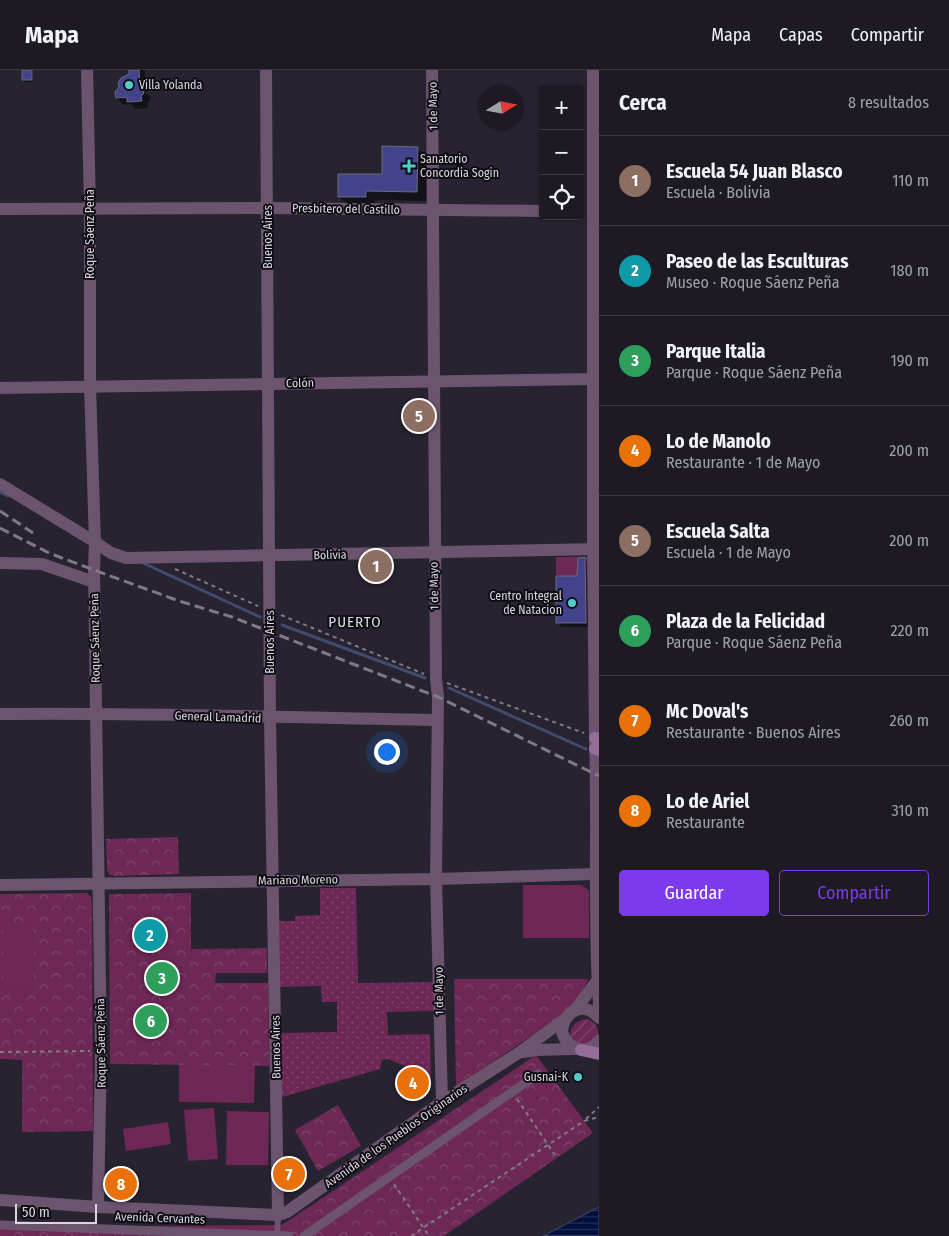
<!DOCTYPE html>
<html lang="es">
<meta charset="utf-8">
<style>
:root{--surface:#1d1a24;--page:#2a2731;--text:#f1f3f6;--muted:#a0a1a6;--line:#3b3841;--accent:#7c3aed}
body{margin:0;font-family:"Fira Sans Condensed",sans-serif;background:var(--page);color:var(--text)}
.controls{position:absolute;right:15px;top:15px;display:grid;overflow:hidden;border-radius:5px;box-shadow:0 1px 4px #0004}
.controls button{width:45px;height:45px;display:grid;place-items:center;padding:0;border:0;border-bottom:1px solid var(--line);background:var(--surface);color:var(--text);font:25px sans-serif}
.compass{position:absolute;left:479px;top:15px;width:45px;height:45px;border-radius:50%;background:var(--surface);box-shadow:0 1px 4px #0004;rotate:79deg}
.scale{position:absolute;left:15px;bottom:12px;width:82px;box-sizing:border-box;padding-left:5px;border:2px solid #d9d6df;border-top:0;font-size:14px;line-height:18px;white-space:nowrap;color:#d9d6df;-webkit-text-stroke:4px #0f0d13;paint-order:stroke}
.you{position:absolute;left:386px;top:681px;width:18px;height:18px;margin:-12px;border:4px solid #fff;border-radius:50%;background:#1a73e8;box-shadow:0 0 0 8px #1a73e833}
.badge{display:grid;place-items:center;width:32px;height:32px;border-radius:50%;background:var(--accent);color:#fff;font-size:16px;font-weight:700}
.pin{position:absolute;translate:-50% -50%;border:2px solid #fff;box-shadow:0 1px 5px #0006}
.list{margin:0;padding:0;list-style:none}
h2{display:flex;justify-content:space-between;align-items:center;height:65px;margin:0;padding:0 20px;font-size:21px}
h2 small{font-size:16px;font-weight:400;color:var(--muted)}
.list li{display:grid;grid-template-columns:32px 1fr auto;gap:15px;align-items:center;box-sizing:border-box;height:90px;padding:0 20px;border-top:1px solid var(--line)}
.list b{display:block;font-size:19px;white-space:nowrap}
.list p{margin:0;font-size:16px;white-space:nowrap;color:var(--muted)}
.list em{font-size:16px;font-style:normal;color:var(--muted)}
.actions{display:flex;gap:10px;padding:15px 20px}
.actions a{flex:1;padding:11px 0;border:1px solid var(--accent);border-radius:5px;text-align:center;font-size:18px;color:var(--accent)}
.actions .main{background:var(--accent);color:#fff}
.icon{flex:none;width:28px;height:28px;fill:none;stroke:currentColor;stroke-width:2;stroke-linecap:round;stroke-linejoin:round}
.map{position:relative;flex:none;width:599px;height:1166px;overflow:hidden}
header{display:flex;align-items:center;gap:30px;box-sizing:border-box;height:70px;padding:0 25px;background:var(--surface);border-bottom:1px solid var(--line)}
header strong{font-size:24px}
nav{display:flex;gap:28px;margin-inline-start:auto;font-size:18px}
main{display:flex}
aside{flex:1;background:var(--surface)}
.map>svg:first-child{display:block}
.grass{fill:url(#grass-dots)}
.park{fill:url(#park-crowns)}
.garden{fill:url(#garden-furrows)}
.pitch{fill:#6d2855}
.water{fill:url(#water-rules);stroke:#414b6e}
.shadow{fill:#0007;fill-rule:evenodd}
.lines{fill:none;stroke-linecap:round;stroke-linejoin:round}
.stream{stroke:#414b6e;stroke-width:3}
.building{fill:#43438b;stroke:#696b7b}
.path{stroke:#807d88;stroke-width:2;stroke-dasharray:4 4;stroke-linecap:butt}
.service{stroke:#6c546f;stroke-width:6}
.pedestrian{stroke:#6c546f;stroke-width:9}
.minor{stroke:#6c546f;stroke-width:12}
.tertiary{stroke:#6c546f;stroke-width:12}
.secondary{stroke:#946d99;stroke-width:12}
.rail{stroke:#7e7b86;stroke-width:3;stroke-dasharray:10 5;stroke-linecap:butt}
.poi-dot{fill:#52cdce;stroke:#0f0d13;stroke-width:2}
.labels{text-anchor:middle;dominant-baseline:central;stroke-width:4;stroke-linejoin:round;paint-order:stroke}
.poi-label{font-size:12px;fill:#d9d6df;stroke:#0f0d13;text-anchor:start}
.street-label{font-size:12px;fill:#d9d6df;stroke:#0f0d13}
.quarter-label{font-size:15px;letter-spacing:1px;fill:#d9d6df;stroke:#0f0d13}
</style>
<header>
<strong>Mapa</strong>
<nav><a>Mapa</a><a>Capas</a><a>Compartir</a></nav>
</header>
<main>
<div class="map">
<svg width="599" height="1166" viewBox="0 0 599 1166">
<defs>
<pattern id="grass-dots" width="8" height="8" patternUnits="userSpaceOnUse" patternTransform="scale(1.25)"><rect width="8" height="8" fill="#6d2855"/><path d="M2 2h.1M6 6h.1" fill="none" stroke="#81466d" stroke-width="1.8" stroke-linecap="round"/></pattern>
<pattern id="park-crowns" width="20" height="18" patternUnits="userSpaceOnUse" patternTransform="scale(1.25)"><rect width="20" height="18" fill="#6d2855"/><path d="M2 6a3 3 0 1 1 6 0M12 15a3 3 0 1 1 6 0" fill="none" stroke="#81466d"/></pattern>
<pattern id="garden-furrows" width="10" height="10" patternUnits="userSpaceOnUse" patternTransform="scale(1.25)"><rect width="10" height="10" fill="#6d2855"/><path d="M-1 1l2-2M0 10L10 0M9 11l2-2" fill="none" stroke="#81466d"/></pattern>
<pattern id="water-rules" width="6" height="5" patternUnits="userSpaceOnUse" patternTransform="scale(1.25)"><rect width="6" height="5" fill="#000f3d"/><path d="M0 2.5h6" fill="none" stroke="#253159"/></pattern>
</defs>
<rect width="100%" height="100%" fill="#272330"/>
<polygon class="grass" points="320,818 356,818 358,913 434,912 434,941 387,942 388,965 430,964 431,1007 388,989 382,990 380,999 282,1027 281,963 337,962 337,932 322,932 321,916 280,917 279,851 295,851 295,846 320,845"/>
<g class="park">
<polygon points="178,767 179,804 115,806 110,805 107,801 106,769"/>
<polygon points="87,823 90,826 92,832 93,1061 22,1062 22,990 0,989 0,824"/>
<polygon points="191,823 191,879 267,878 267,903 216,903 215,913 268,913 269,996 110,994 109,824"/>
<polygon points="454,909 589,909 579,926 562,945 456,1017"/>
<polygon points="536,985 593,1063 444,1166 0,1166 0,1157 282,1155"/>
<polygon points="338,1035 361,1076 318,1101 295,1060"/>
</g>
<path class="garden" d="M586,949C595,951 599,957 598,967L584,977C581,975 575,973 573,970C565,960 576,950 586,949Z"/>
<g class="pitch">
<polygon points="556,487 586,487 588,490 587,553 556,553"/>
<polygon points="523,815 581,815 589,820 589,868 523,868"/>
<polygon points="33,851 34,921 3,922 3,852"/>
<polygon points="179,995 255,995 254,1033 179,1032"/>
<polygon points="214,1038 218,1089 188,1091 184,1040"/>
<polygon points="227,1041 269,1042 268,1095 226,1095"/>
<polygon points="168,1052 171,1074 126,1081 123,1059"/>
</g>
<polygon class="water" points="599,1137 599,1166 543,1166"/>
<g class="shadow">
<polygon points="23,0 33,0 33,12 25,12 23,10"/>
<path d="M130,0H145L146,23L150,27V31L147,33L148,38L136,39L131,34L124,35L117,28L130,4ZM123,26L133,28L123,29Z"/>
<polygon points="417,78 427,87 426,131 375,130 375,136 349,136 339,127 383,106"/>
<polygon points="584,489 589,493 590,557 561,557 557,552 579,508"/>
<polygon points="133,1111 135,1113 135,1122 116,1122 113,1120"/>
</g>
<g class="lines">
<g class="stream">
<polyline points="0,422 8,426"/>
<polyline points="143,493 260,547"/>
<polyline points="282,555 425,608"/>
<polyline points="449,618 586,679"/>
</g>
</g>
<g class="building">
<rect x="22" y="0" width="10" height="10"/>
<polygon points="129,0 139,0 140,17 143,18 144,23 141,26 142,31 127,32 127,27 116,28 115,22 119,17 118,13 121,8 129,4"/>
<polygon points="382,76 418,77 417,122 366,121 366,127 338,127 338,104 382,104"/>
<polygon points="585,487 586,553 556,553 556,506 577,506 578,488"/>
<polygon points="133,1109 134,1120 113,1121 109,1118 109,1110"/>
</g>
<g class="lines">
<g class="path">
<polyline points="175,499 258,536"/>
<polyline points="281,545 424,604"/>
<polyline points="447,613 584,663"/>
<polyline points="0,982 90,981"/>
<polyline points="517,1029 555,1085"/>
<polyline points="586,1049 599,1037"/>
<polyline points="394,1114 429,1166"/>
<polyline points="411,1166 584,1051 599,1047"/>
</g>
<polyline class="service" points="277,1166 278,1145"/>
<g class="pedestrian">
<polyline points="0,1155 289,1166"/>
<polyline points="304,1166 538,1004"/>
</g>
<g class="minor">
<polyline points="87,0 90,139 90,316 95,472 94,500 101,981 98,1137"/>
<polyline points="266,0 270,648 278,1145"/>
<polyline points="432,0 436,609 438,627 436,809 442,1032"/>
<polyline points="593,0 593,479 595,668"/>
<polyline points="0,139 268,138 543,141"/>
<polyline points="0,318 599,309"/>
<polyline points="0,414 95,472 111,483 126,488 599,479"/>
<polyline points="0,493 42,494 94,512"/>
<path d="M0,644C145,642 291,648 436,650"/>
<polyline points="0,815 436,809 595,804"/>
</g>
<g class="tertiary">
<path d="M595,670C598,758 593,847 599,935"/>
<polyline points="574,941 597,911"/>
<path d="M599,948C584,930 563,941 562,962C568,980 586,986 599,971"/>
<polyline points="523,982 536,980 574,979"/>
<polyline points="0,1130 98,1137 278,1145 287,1142 442,1032 520,982 565,949"/>
</g>
<g class="secondary">
<polyline points="595,668 599,669"/>
<polyline points="595,679 599,680"/>
<polyline points="581,980 599,984"/>
</g>
<g class="rail">
<polyline points="0,441 33,463"/>
<polyline points="0,458 49,483 94,500 179,531 232,547 438,627 599,706"/>
</g>
</g>
<g class="poi-dot">
<circle cx="129" cy="15" r="5"/>
<path d="M406.5 88.5h5v5h5v5h-5v5h-5v-5h-5v-5h5z"/>
<circle cx="572" cy="533" r="5"/>
<circle cx="578" cy="1007" r="5"/>
</g>
<g class="labels">
<g class="poi-label">
<text x="139" y="15">Villa Yolanda</text>
<text x="420" y="89">Sanatorio<tspan x="420" dy="14">Concordia Sogin</tspan></text>
<text x="562" y="526" text-anchor="end">Centro Integral<tspan x="562" dy="14">de Natacion</tspan></text>
<text x="568" y="1007" text-anchor="end">Gusnai-K</text>
</g>
<g class="street-label">
<text transform="translate(433 36) rotate(-91)">1 de Mayo</text>
<text transform="translate(346 139) rotate(1)">Presbítero del Castillo</text>
<text transform="translate(90 164) rotate(-90)">Roque Sáenz Peña</text>
<text transform="translate(268 167) rotate(-90)">Buenos Aires</text>
<text transform="translate(300 313) rotate(-1)">Colón</text>
<text transform="translate(330 485) rotate(-1)">Bolivia</text>
<text transform="translate(434 516) rotate(-91)">1 de Mayo</text>
<text transform="translate(95 568) rotate(-91)">Roque Sáenz Peña</text>
<text transform="translate(270 572) rotate(-90)">Buenos Aires</text>
<text transform="translate(218 647) rotate(2)">General Lamadrid</text>
<text transform="translate(298 810) rotate(-1)">Mariano Moreno</text>
<text transform="translate(439 921) rotate(-91)">1 de Mayo</text>
<text transform="translate(101 973) rotate(-91)">Roque Sáenz Peña</text>
<text transform="translate(276 977) rotate(-91)">Buenos Aires</text>
<text transform="translate(396 1066) rotate(-35)">Avenida de los Pueblos Originarios</text>
<text transform="translate(160 1148) rotate(2)">Avenida Cervantes</text>
</g>
<g class="quarter-label">
<text x="355" y="552">PUERTO</text>
</g>
</g>
</svg>
<div class="controls">
<button>+</button>
<button>−</button>
<button><svg class="icon" aria-label="locate" viewBox="0 0 24 24"><circle cx="12" cy="12" r="6"/><path d="M12 2v4M12 18v4M2 12h4M18 12h4"/></svg></button>
</div>
<svg class="compass" viewBox="-18 -18 36 36"><path d="M0-13l5 13h-10z" fill="#e53935"/><path d="M0 13l5-13h-10z" fill="#a0a1a6"/></svg>
<div class="scale">50 m</div>
<div class="you"></div>
<div class="pin badge" style="left:376px;top:496px;background:#8d6e63">1</div>
<div class="pin badge" style="left:150px;top:865px;background:#0f9aa8">2</div>
<div class="pin badge" style="left:162px;top:908px;background:#2e9e5b">3</div>
<div class="pin badge" style="left:413px;top:1013px;background:#e8710a">4</div>
<div class="pin badge" style="left:419px;top:346px;background:#8d6e63">5</div>
<div class="pin badge" style="left:151px;top:951px;background:#2e9e5b">6</div>
<div class="pin badge" style="left:289px;top:1104px;background:#e8710a">7</div>
<div class="pin badge" style="left:121px;top:1114px;background:#e8710a">8</div>
</div>
<aside>
<h2>Cerca<small>8 resultados</small></h2>
<ul class="list">
<li><span class="badge" style="background:#8d6e63">1</span><div><b>Escuela 54 Juan Blasco</b><p>Escuela · Bolivia</p></div><em>110 m</em></li>
<li><span class="badge" style="background:#0f9aa8">2</span><div><b>Paseo de las Esculturas</b><p>Museo · Roque Sáenz Peña</p></div><em>180 m</em></li>
<li><span class="badge" style="background:#2e9e5b">3</span><div><b>Parque Italia</b><p>Parque · Roque Sáenz Peña</p></div><em>190 m</em></li>
<li><span class="badge" style="background:#e8710a">4</span><div><b>Lo de Manolo</b><p>Restaurante · 1 de Mayo</p></div><em>200 m</em></li>
<li><span class="badge" style="background:#8d6e63">5</span><div><b>Escuela Salta</b><p>Escuela · 1 de Mayo</p></div><em>200 m</em></li>
<li><span class="badge" style="background:#2e9e5b">6</span><div><b>Plaza de la Felicidad</b><p>Parque · Roque Sáenz Peña</p></div><em>220 m</em></li>
<li><span class="badge" style="background:#e8710a">7</span><div><b>Mc Doval's</b><p>Restaurante · Buenos Aires</p></div><em>260 m</em></li>
<li><span class="badge" style="background:#e8710a">8</span><div><b>Lo de Ariel</b><p>Restaurante</p></div><em>310 m</em></li>
</ul>
<div class="actions"><a class="main">Guardar</a><a>Compartir</a></div>
</aside>
</main>
